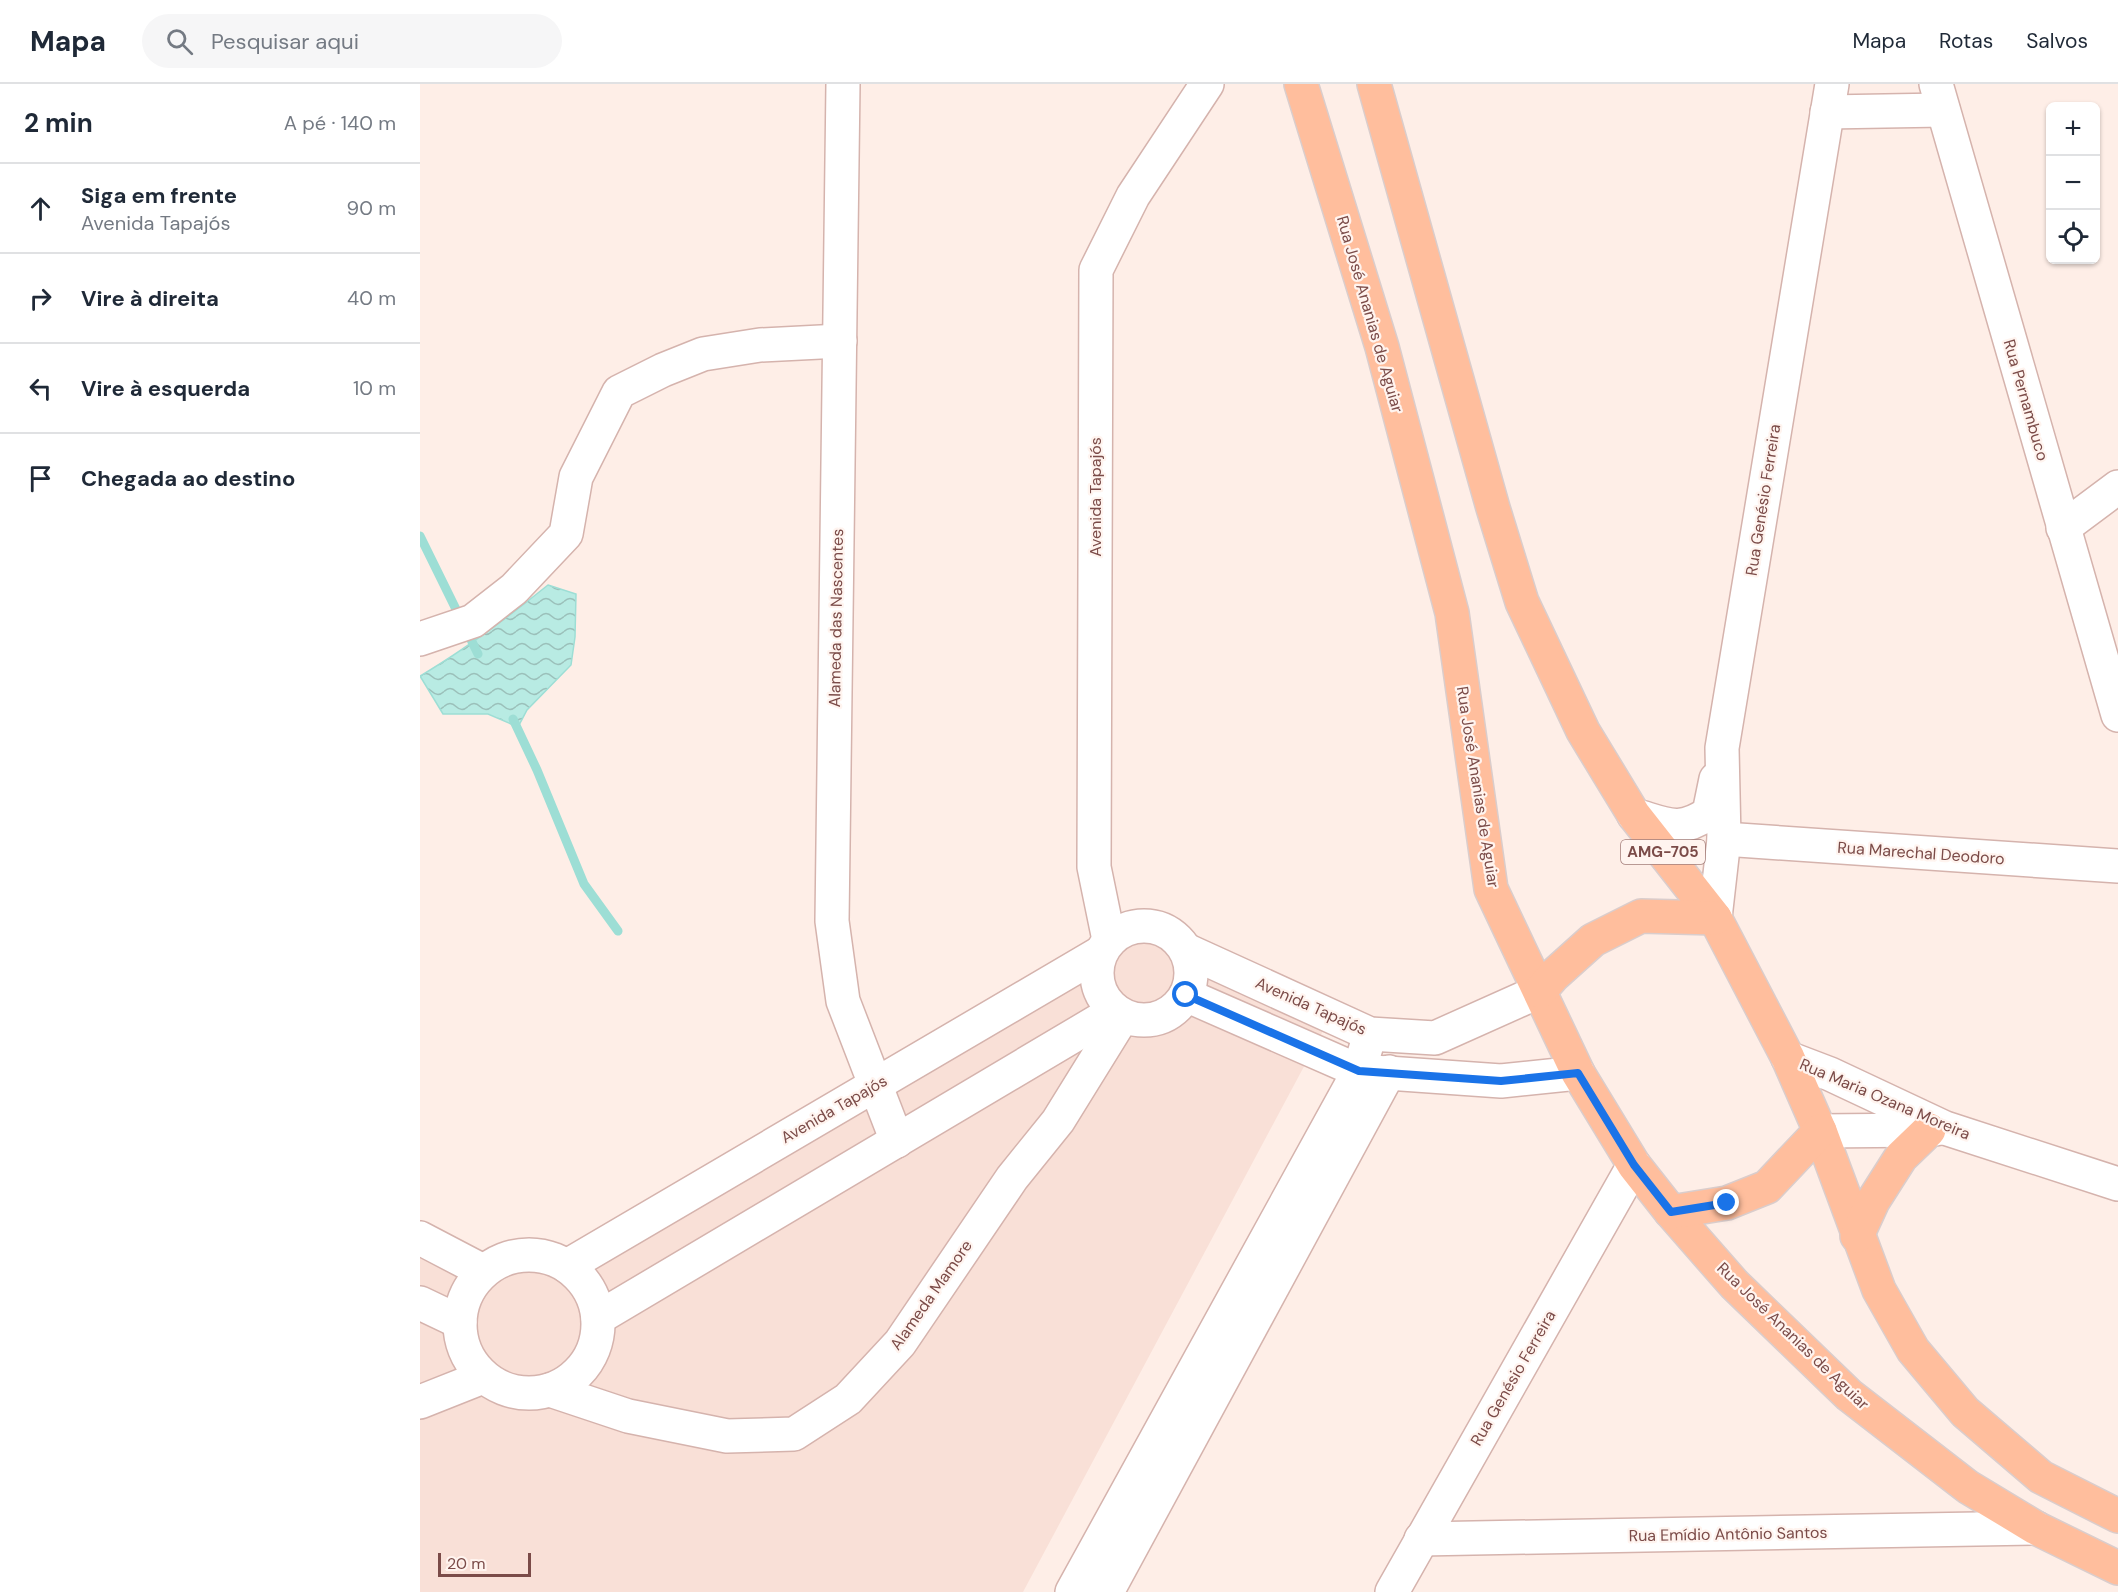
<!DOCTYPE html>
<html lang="pt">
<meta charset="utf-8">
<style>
:root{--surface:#fff;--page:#f6f6f7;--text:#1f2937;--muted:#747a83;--line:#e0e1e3}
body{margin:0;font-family:"DM Sans",sans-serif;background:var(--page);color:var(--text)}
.controls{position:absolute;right:18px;top:18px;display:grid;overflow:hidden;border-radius:9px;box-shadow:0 2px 4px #0004}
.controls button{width:54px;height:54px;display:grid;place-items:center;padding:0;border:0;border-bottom:2px solid var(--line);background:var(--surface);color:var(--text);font:30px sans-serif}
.scale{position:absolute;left:18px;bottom:15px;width:93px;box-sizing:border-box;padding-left:6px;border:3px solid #7b4b48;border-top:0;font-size:16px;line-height:21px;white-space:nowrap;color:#7b4b48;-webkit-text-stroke:4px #fff4ef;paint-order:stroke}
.stop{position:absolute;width:18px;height:18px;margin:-14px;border:4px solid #1a73e8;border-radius:50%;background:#fff}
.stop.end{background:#1a73e8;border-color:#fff;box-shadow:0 2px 6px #0008}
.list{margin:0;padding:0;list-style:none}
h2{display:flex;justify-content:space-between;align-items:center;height:78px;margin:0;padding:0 24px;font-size:26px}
h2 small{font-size:20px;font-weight:400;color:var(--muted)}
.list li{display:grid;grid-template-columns:39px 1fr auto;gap:18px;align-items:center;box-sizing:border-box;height:90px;padding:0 24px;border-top:2px solid var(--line)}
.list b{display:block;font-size:22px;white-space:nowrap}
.list p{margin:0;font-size:20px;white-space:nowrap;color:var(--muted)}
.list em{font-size:20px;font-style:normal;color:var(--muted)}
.icon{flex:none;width:33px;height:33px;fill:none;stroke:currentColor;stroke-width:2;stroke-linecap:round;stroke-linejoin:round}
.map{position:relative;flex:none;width:1698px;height:1508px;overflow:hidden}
header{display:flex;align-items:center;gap:36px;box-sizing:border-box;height:84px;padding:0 30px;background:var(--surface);border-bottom:2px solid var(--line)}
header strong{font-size:28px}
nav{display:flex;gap:33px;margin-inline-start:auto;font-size:21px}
.search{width:420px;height:54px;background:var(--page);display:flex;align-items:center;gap:15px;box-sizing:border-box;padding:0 21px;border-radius:33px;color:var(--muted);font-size:22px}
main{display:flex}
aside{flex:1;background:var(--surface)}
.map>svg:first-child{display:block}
.residential{fill:#f9e0d7}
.water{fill:url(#water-waves);stroke:#9dded5;stroke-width:1.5}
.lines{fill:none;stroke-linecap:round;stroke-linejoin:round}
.stream{stroke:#9dded5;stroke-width:9}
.minor-casing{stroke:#d5b3ad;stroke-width:36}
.major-casing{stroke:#dacdcc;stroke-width:36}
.minor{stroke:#fff;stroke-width:33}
.major{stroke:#ffbe9d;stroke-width:33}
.route{stroke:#1a73e8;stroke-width:8}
.labels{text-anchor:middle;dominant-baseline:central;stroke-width:4.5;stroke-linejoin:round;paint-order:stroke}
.shield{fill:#fff4ef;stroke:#a37e7a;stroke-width:1.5}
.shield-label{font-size:15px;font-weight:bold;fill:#7b4b48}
.street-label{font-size:16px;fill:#7b4b48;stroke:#fff4ef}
</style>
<header>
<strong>Mapa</strong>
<div class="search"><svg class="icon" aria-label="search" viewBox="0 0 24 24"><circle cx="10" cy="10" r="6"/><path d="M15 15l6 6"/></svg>Pesquisar aqui</div>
<nav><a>Mapa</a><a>Rotas</a><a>Salvos</a></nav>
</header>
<main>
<aside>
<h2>2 min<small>A pé · 140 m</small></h2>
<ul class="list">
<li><svg class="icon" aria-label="ahead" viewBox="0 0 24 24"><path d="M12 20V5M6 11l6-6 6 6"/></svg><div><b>Siga em frente</b><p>Avenida Tapajós</p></div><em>90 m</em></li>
<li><svg class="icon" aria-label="right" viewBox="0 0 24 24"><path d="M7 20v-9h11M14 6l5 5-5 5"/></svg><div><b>Vire à direita</b></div><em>40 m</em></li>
<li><svg class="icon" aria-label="left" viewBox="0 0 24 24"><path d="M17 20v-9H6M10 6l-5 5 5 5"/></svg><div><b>Vire à esquerda</b></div><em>10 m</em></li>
<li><svg class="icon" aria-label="arrive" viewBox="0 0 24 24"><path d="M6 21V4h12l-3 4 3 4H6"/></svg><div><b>Chegada ao destino</b></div></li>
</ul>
</aside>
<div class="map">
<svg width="1698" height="1508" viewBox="0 0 1698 1508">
<defs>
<pattern id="water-waves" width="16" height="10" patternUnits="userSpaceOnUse" patternTransform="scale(1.5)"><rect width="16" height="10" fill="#b8ebe3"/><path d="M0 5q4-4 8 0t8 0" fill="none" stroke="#9bc0ba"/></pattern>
</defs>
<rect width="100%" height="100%" fill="#feeee7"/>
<polygon class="residential" points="716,842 731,842 745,846 757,854 911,932 603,1508 0,1508 0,1154 63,1187 84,1175 108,1170 129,1173 148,1182 702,846"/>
<path class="water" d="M128,501L156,510L155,553L151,581L107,626L98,643L68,630H23L0,592C46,565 87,534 128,501Z"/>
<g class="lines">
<g class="stream">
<polyline points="0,452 58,570"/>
<polyline points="93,635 117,686 164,800 198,847"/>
</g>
<g class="minor-casing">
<g id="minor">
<polyline points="423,0 412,837 423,917 477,1057"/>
<polyline points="1516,0 1698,631"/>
<polyline points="1407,28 1523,26"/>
<polyline points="1643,444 1698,403"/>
<polyline points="0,555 53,537 94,505 146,450 156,393 199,308 243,286 283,270 340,261 420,257"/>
<path d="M1214,731C1246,740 1259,750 1289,729L1296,695"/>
<polyline points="1304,755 1698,782"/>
<polyline points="1295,834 1304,755 1302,664 1412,0"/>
<circle cx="724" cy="889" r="47"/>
<polyline points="689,856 674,783 676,186 713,112 787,0"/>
<polyline points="766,866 950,950 1015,954 1120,907"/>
<polyline points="766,911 939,987 1081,997 1158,989"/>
<polyline points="1368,974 1410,990 1525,1044 1698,1100"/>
<polyline points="1400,1047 1509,1046 1521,1044"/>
<polyline points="0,1154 63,1187"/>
<circle cx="109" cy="1240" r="69"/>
<polyline points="147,1182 680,869"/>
<polyline points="0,1219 40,1238"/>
<polyline points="178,1234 695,927"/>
<polyline points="130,1306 208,1332 307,1352 374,1350 428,1315 480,1259 592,1094 638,1037 703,932"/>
<polyline points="0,1318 63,1293"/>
<polyline points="1001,1455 1616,1444"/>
<polyline points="652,1508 939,987 950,950"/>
<polyline points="687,1508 969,988"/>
<polyline points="972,1508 1214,1081"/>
</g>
</g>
<g class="major-casing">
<g id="major">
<polyline points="881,0 962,263 1032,529 1071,805 1158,989 1214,1081 1251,1128 1314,1200 1429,1311 1548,1403 1616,1444 1698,1484"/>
<polyline points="954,0 1073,424 1102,518 1163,647 1214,731 1295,834 1368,974 1400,1047 1459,1206 1493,1266 1545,1328 1621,1393 1698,1432"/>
<polyline points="1120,907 1134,891 1173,856 1221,832 1295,834"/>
<polyline points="1251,1128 1307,1119 1347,1103 1400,1047"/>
<polyline points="1437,1152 1453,1117 1481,1073 1509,1046"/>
</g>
</g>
<use href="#minor" class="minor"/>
<use href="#major" class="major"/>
</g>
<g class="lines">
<polyline class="route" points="766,911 939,987 1081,997 1158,989 1214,1081 1251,1128 1307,1119"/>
</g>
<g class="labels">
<rect class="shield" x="1201" y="756" width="84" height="24" rx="4.5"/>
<g class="shield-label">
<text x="1243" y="768">AMG-705</text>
</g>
<g class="street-label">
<text transform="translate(950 230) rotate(74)">Rua José Ananias de Aguiar</text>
<text transform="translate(1606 316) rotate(74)">Rua Pernambuco</text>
<text transform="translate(675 413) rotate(-90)">Avenida Tapajós</text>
<text transform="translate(1343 416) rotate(-81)">Rua Genésio Ferreira</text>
<text transform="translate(416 534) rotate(-89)">Alameda das Nascentes</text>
<text transform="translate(1058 703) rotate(81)">Rua José Ananias de Aguiar</text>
<text transform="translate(1501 769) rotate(4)">Rua Marechal Deodoro</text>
<text transform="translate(891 922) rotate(24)">Avenida Tapajós</text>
<text transform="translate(1465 1015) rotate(23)">Rua Maria Ozana Moreira</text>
<text transform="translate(414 1025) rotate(-30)">Avenida Tapajós</text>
<text transform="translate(511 1211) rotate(-55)">Alameda Mamore</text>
<text transform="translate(1373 1252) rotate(44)">Rua José Ananias de Aguiar</text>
<text transform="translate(1093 1294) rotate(-60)">Rua Genésio Ferreira</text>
<text transform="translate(1308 1450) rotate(-1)">Rua Emídio Antônio Santos</text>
</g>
</g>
</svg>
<div class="controls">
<button>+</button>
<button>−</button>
<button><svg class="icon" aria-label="locate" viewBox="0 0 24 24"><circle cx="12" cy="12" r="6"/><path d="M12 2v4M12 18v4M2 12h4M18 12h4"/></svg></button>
</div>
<div class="scale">20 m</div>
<div class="stop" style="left:766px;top:911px"></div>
<div class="stop end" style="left:1307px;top:1119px"></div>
</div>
</main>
